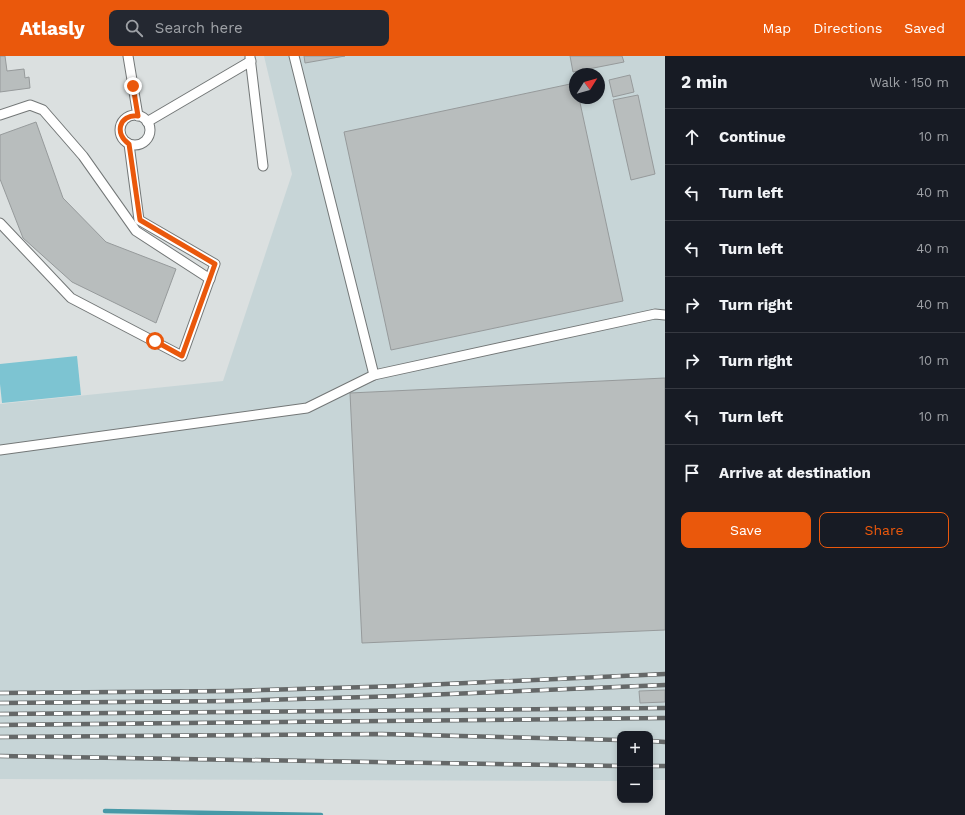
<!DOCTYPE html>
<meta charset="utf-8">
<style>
:root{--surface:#171b24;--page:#242831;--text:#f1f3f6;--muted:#9ea1a6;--line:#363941;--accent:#ea580c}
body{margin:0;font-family:"Work Sans",sans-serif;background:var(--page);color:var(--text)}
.controls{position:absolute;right:12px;bottom:12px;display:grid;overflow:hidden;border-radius:8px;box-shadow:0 2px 6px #0003}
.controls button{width:36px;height:36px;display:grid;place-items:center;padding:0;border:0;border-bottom:1px solid var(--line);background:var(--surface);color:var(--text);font:20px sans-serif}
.compass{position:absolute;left:569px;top:12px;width:36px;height:36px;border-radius:50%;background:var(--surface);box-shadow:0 2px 6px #0003;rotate:53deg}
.stop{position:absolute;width:12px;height:12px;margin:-9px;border:3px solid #ea580c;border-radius:50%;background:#fff}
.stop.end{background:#ea580c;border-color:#fff;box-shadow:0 1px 4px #0008}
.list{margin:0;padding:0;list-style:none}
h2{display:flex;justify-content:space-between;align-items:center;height:52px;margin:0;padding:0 16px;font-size:17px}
h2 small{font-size:13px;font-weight:400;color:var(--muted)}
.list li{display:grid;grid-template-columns:26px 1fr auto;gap:12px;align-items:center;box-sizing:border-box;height:56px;padding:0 16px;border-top:1px solid var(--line)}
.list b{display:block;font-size:15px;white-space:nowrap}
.list em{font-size:13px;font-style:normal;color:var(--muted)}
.actions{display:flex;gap:8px;padding:12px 16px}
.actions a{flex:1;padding:9px 0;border:1px solid var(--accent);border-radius:8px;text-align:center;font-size:14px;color:var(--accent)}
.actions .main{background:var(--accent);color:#fff}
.icon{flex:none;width:22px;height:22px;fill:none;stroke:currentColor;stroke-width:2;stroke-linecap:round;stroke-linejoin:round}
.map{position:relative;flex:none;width:665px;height:759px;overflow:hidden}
header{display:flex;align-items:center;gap:24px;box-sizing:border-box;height:56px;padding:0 20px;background:var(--accent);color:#fff}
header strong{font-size:19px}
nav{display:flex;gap:22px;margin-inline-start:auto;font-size:14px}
.search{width:280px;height:36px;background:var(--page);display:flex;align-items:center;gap:10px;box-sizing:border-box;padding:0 14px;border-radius:8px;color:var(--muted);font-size:15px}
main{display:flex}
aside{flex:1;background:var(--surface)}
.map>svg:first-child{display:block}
.built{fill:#c7d5d7;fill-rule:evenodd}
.green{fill:#7dc4d2}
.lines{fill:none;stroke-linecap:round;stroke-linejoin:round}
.stream{stroke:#4799a7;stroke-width:4.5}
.building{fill:#b8bdbd;stroke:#969a9b}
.service-casing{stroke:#737777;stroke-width:11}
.service{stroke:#fff;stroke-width:9}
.rail-casing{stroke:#656868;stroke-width:4.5}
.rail{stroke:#fff;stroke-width:3;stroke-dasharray:9;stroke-linecap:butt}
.route{stroke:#ea580c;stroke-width:5}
</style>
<header>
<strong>Atlasly</strong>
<div class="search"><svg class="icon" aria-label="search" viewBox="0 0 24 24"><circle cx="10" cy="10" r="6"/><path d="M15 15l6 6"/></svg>Search here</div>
<nav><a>Map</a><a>Directions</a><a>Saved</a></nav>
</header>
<main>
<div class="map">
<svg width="665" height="759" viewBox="0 0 665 759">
<rect width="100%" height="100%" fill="#dbe0e0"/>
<path class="built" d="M264,0H665V724H650V678H620V725L0,723V348L223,325L292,118ZM575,18H599V42H575Z"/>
<polygon class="green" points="77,300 81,339 2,347 0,328 0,308"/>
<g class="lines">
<polyline class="stream" points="105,755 321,759"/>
</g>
<g class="building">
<polygon points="0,0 5,0 7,15 24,13 25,22 29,21 30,32 0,36"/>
<polygon points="304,0 345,0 305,7"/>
<polygon points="570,0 622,0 624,6 573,16"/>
<polygon points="630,19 634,36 613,41 609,24"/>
<polygon points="575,27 575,42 579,42 623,245 391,294 344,76"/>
<polygon points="638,39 655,118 631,124 613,44"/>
<polygon points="36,66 63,142 106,186 176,213 156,267 72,226 23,182 0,123 0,79"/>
<polygon points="665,322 665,574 362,587 350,337"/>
<polygon points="665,634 665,646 640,647 639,635"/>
</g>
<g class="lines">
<g class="service-casing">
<g id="service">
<polyline points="128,0 138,60"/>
<polyline points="294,0 374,319"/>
<polyline points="250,1 263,110"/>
<polyline points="0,59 30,49 43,54 83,100 136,175 210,223"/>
<circle cx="135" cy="74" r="15"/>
<polyline points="147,66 251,5"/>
<polyline points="0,167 71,242 182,300 215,208 139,164 129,88"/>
<polyline points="0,394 307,352 374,319 655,258 665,259"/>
</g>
</g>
<use href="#service" class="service"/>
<g class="rail-casing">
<g id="rail">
<polyline points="0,637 231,635 402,630 665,618"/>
<polyline points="0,647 232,645 401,640 665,629"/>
<polyline points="0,658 665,652"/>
<polyline points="0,669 665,662"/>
<polyline points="0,681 382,678 620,684"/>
<polyline points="650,685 665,686"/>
<polyline points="0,700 620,710"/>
<polyline points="650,710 665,710"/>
</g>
</g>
<use href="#rail" class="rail"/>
</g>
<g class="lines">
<path class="route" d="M133,30L138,60C119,58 114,78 129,88L140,164L215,208L182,300L155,285"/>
</g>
</svg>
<div class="controls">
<button>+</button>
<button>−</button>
</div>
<svg class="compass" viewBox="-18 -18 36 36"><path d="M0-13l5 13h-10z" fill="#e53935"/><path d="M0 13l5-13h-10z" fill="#9ea1a6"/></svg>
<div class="stop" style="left:155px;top:285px"></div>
<div class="stop end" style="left:133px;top:30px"></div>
</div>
<aside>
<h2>2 min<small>Walk · 150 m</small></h2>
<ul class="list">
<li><svg class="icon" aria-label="ahead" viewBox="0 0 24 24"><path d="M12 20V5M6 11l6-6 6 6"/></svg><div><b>Continue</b></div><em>10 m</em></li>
<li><svg class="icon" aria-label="left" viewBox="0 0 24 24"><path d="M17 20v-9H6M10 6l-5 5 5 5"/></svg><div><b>Turn left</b></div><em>40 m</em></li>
<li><svg class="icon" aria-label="left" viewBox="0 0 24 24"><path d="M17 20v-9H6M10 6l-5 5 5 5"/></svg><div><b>Turn left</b></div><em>40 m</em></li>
<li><svg class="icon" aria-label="right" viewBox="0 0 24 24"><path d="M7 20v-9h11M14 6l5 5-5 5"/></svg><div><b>Turn right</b></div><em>40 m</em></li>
<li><svg class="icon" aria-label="right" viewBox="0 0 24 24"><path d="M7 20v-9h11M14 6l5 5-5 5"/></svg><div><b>Turn right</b></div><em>10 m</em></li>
<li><svg class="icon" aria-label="left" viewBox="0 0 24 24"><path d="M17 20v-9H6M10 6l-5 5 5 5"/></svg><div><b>Turn left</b></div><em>10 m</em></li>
<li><svg class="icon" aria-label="arrive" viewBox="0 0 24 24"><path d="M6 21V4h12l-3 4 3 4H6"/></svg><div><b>Arrive at destination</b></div></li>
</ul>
<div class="actions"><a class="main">Save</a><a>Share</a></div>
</aside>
</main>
